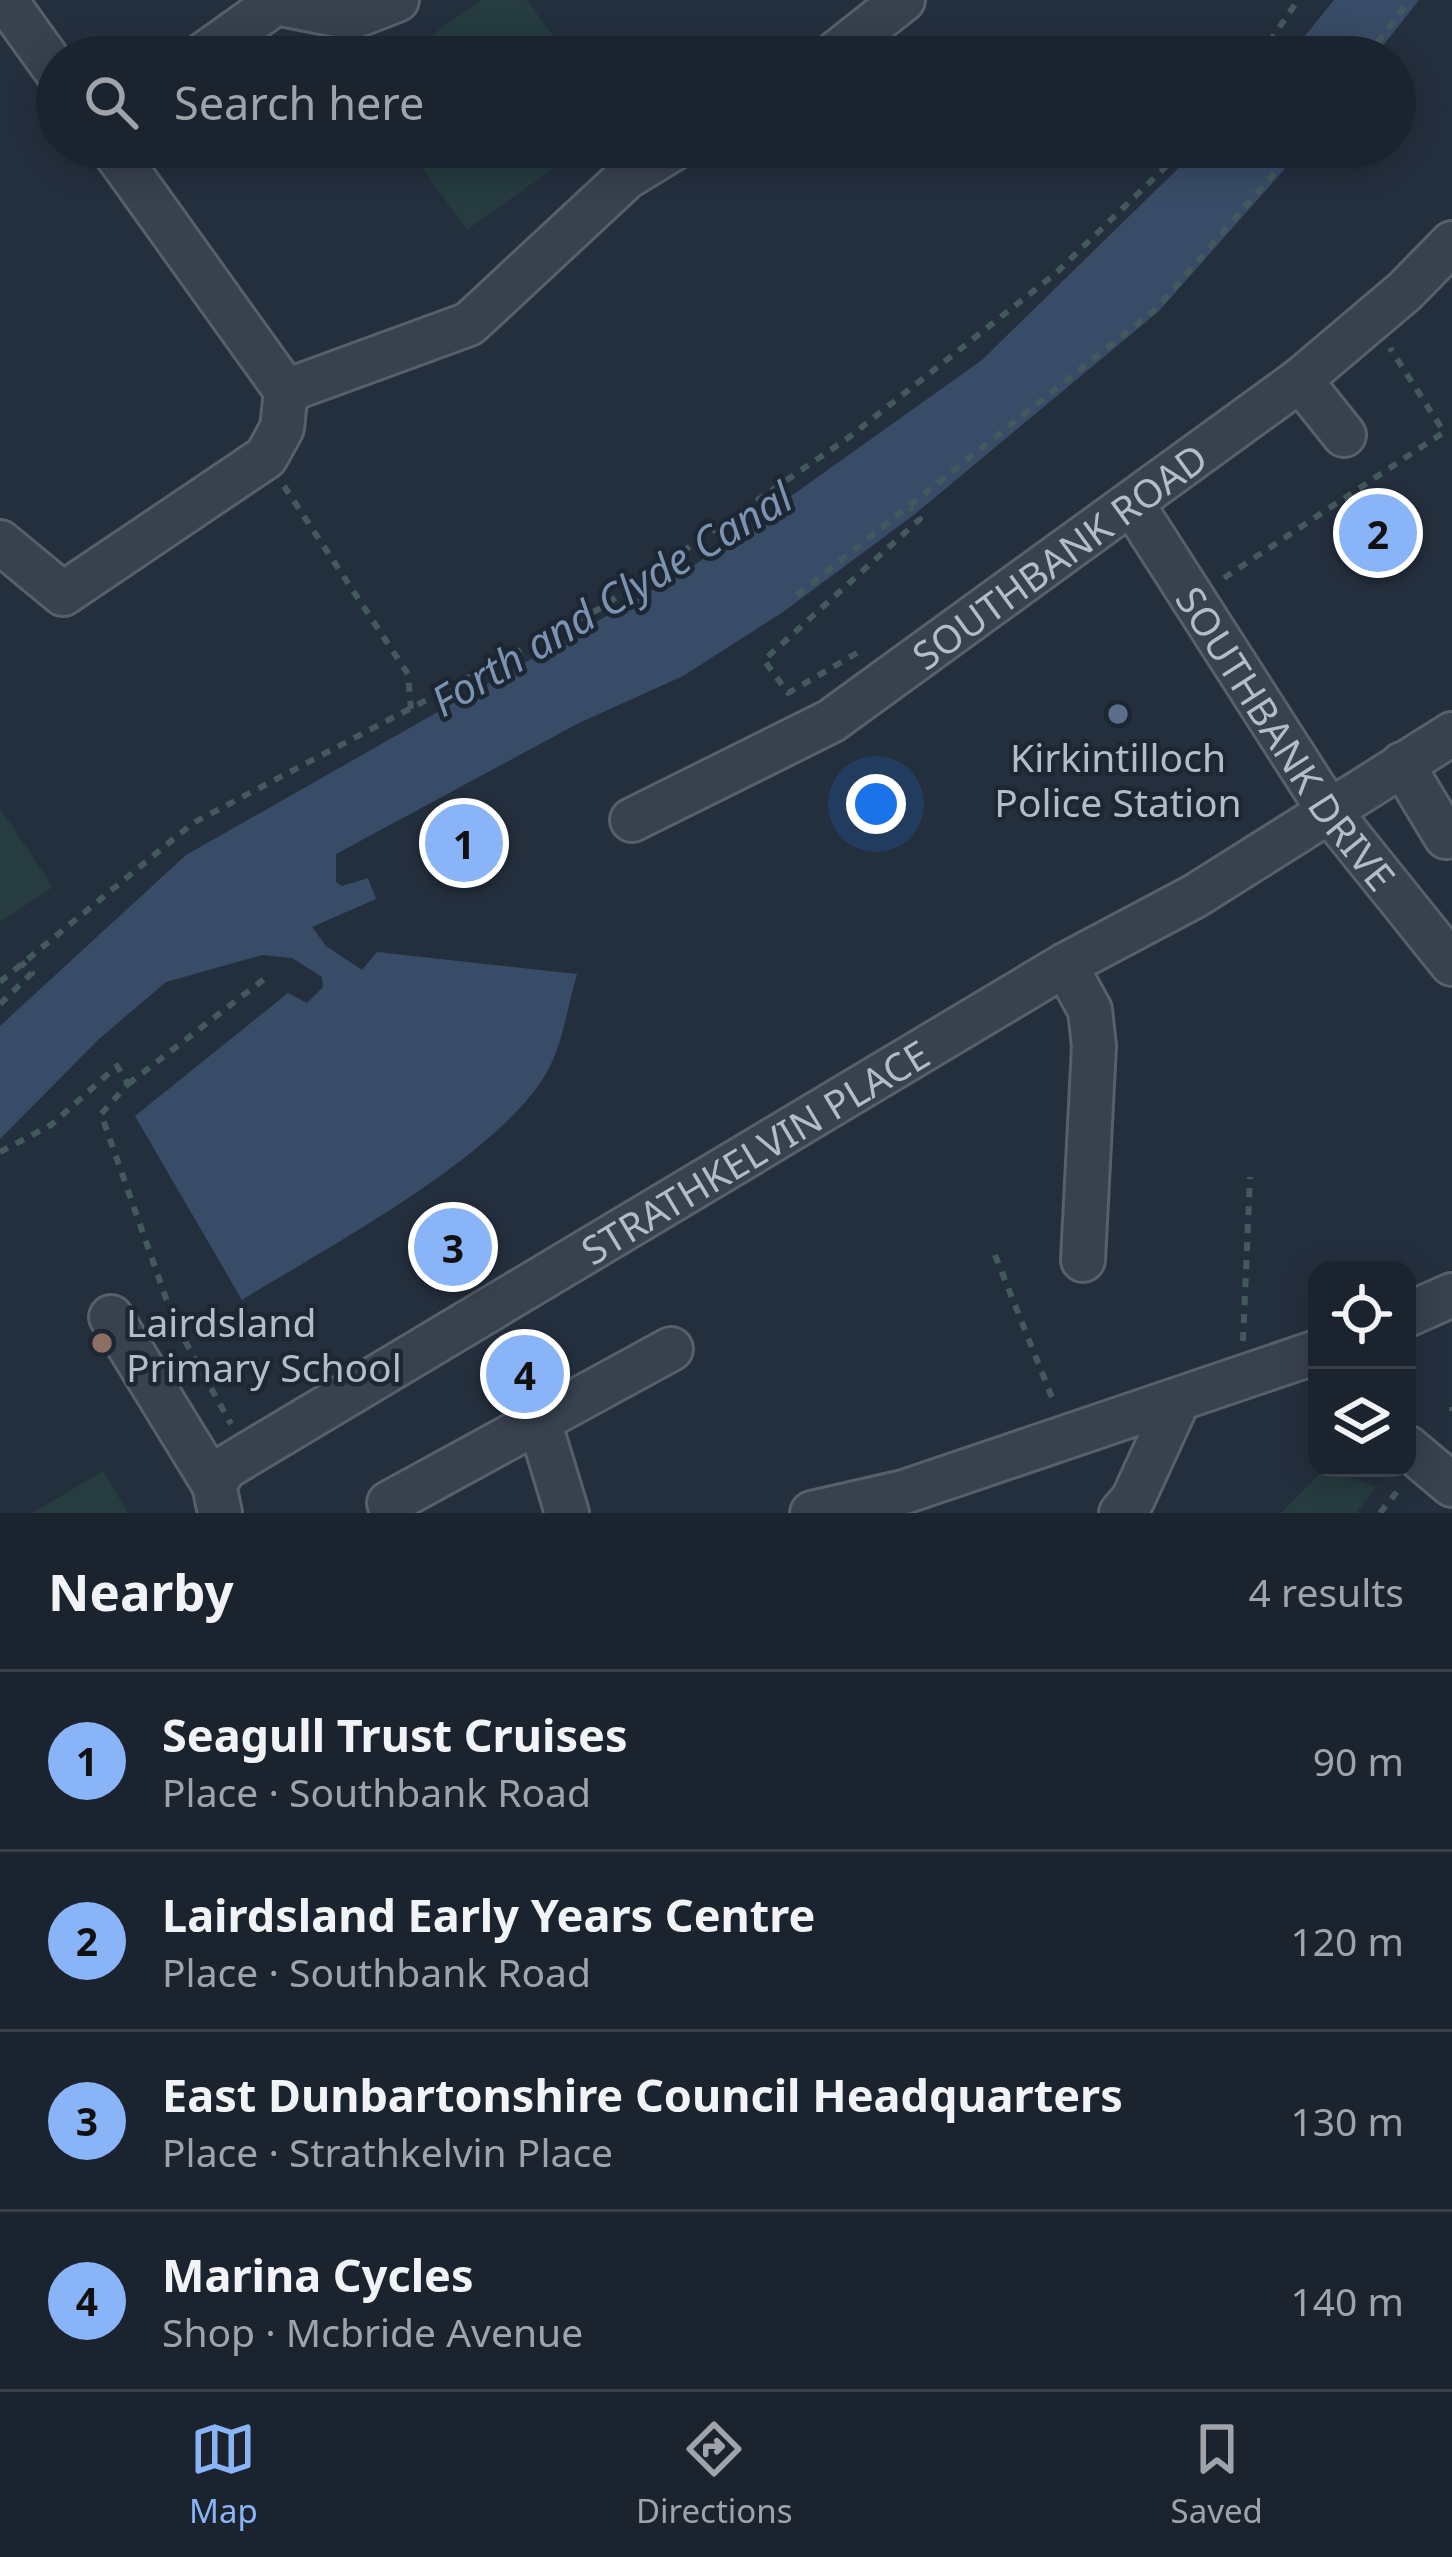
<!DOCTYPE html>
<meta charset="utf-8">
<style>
:root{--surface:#1b232e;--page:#282f3a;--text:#f1f3f6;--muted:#a0a4aa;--line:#39404a;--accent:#8ab4f8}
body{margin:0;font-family:"Noto Sans",sans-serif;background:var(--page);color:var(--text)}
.controls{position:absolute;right:36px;bottom:36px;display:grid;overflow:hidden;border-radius:24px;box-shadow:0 6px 30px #0003}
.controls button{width:108px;height:108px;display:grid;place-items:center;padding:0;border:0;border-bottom:3px solid var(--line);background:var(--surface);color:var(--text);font:60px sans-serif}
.you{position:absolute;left:876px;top:804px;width:42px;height:42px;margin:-30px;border:9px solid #fff;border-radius:50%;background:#1a73e8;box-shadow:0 0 0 18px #1a73e833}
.badge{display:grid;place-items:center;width:78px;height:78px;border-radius:50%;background:var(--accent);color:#111;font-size:39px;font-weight:700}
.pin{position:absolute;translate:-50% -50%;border:6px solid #fff;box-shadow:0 3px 12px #0006}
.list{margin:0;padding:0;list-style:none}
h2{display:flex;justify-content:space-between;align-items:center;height:156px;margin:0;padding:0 48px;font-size:51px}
h2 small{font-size:39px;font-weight:400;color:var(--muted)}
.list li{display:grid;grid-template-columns:78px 1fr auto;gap:36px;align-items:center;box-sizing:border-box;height:180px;padding:0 48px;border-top:3px solid var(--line)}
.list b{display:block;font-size:45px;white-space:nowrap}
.list p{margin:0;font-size:39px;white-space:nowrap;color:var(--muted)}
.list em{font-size:39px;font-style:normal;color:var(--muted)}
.icon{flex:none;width:66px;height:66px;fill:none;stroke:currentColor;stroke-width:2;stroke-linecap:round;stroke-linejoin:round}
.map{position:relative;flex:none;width:1452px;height:1513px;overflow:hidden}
.search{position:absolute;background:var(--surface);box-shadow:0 6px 30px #0003;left:36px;right:36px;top:36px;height:132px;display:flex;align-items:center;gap:30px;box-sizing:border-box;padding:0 42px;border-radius:66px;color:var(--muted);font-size:45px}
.sheet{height:876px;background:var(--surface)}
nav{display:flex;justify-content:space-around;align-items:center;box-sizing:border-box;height:168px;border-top:3px solid var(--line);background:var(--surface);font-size:33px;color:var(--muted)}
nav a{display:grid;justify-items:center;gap:6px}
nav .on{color:var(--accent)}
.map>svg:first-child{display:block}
.green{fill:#263c3f}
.water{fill:#394c67}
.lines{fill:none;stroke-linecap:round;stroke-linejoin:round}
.minor-casing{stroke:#565f6c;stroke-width:48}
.path{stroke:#44595c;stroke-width:6;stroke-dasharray:9 9;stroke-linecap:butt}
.minor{stroke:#38414e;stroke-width:42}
.service-dot{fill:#5c6f8a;stroke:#1d2633;stroke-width:4.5}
.education-dot{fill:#8d6e63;stroke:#1d2633;stroke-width:4.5}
.labels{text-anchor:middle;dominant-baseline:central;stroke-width:9;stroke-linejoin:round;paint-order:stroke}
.street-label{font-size:39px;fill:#b4bcc9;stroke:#1d2633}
.poi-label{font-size:39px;fill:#b4bcc9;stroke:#1d2633}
.water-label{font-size:42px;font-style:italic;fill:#7c92b1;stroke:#1d2633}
</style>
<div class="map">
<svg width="1452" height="1513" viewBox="0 0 1452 1513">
<rect width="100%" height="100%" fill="#242f3e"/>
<g class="green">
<polygon points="481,0 527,0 568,57 401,57"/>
<polygon points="407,147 583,147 467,230"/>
<polygon points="0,808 53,887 0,922"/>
<polygon points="1324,1469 1377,1487 1356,1513 1281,1513"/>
<polygon points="103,1471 128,1513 32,1513"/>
</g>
<g class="water">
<polygon points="1334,0 1419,0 1374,57 1288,57"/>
<path d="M1200,147H1304L1159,311L915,514L783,612L683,676L579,723L336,854V882L342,886L368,878L376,899L312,927L326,946L362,970L377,952L577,974C568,1004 563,1043 548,1070C502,1155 325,1248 242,1300L135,1116L288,993L307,1003L323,987L322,977L292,958L262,955L166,982L99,1039L0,1139V1026L186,855L686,571L982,360Z"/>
</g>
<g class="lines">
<g class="minor-casing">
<g id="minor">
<polyline points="5,0 57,72"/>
<polyline points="200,57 276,3 351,18 397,0"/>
<polyline points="831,57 903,0"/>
<polyline points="111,147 286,391"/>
<polyline points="1300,380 1344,435"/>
<polyline points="286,391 469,324 627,177 676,147"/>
<path id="s1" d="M1133,505L1329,811L1452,964"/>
<polyline points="0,542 63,594 266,457 282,428 286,391"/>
<polyline points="1402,764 1446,837 1452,833"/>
<path id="s2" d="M632,820L831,721L1300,380L1405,291L1452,243"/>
<polyline points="1065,965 1090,1010 1094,1046 1083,1260"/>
<polyline points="1407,1315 1452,1295"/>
<polyline points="111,1317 214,1485"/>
<polyline points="539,1421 567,1513"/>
<polyline points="1407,1447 1452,1485"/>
<polyline points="389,1503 671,1349"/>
<path id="s3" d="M220,1513L214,1485L225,1468L248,1454L1065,965L1195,896L1452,734"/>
<polyline points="812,1513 904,1492 1317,1352"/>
<polyline points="1121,1513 1133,1499 1177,1403"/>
</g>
</g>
<g class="path">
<polyline points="1259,57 1298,0"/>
<polyline points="1366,57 1410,0"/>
<polyline points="284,486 408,674 411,709"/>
<polyline points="1224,578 1444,432 1390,348"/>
<polyline points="797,595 1156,309 1297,147"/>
<polyline points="857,653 788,693 764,660 920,519 910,508"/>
<polyline points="0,982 193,823 599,609 848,438 1055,274 1186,147"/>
<polyline points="0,1004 32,973 21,962"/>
<polyline points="128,1084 268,976"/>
<polyline points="0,1152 51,1125 117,1066 128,1084 101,1114 174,1321 231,1424"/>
<polyline points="995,1255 1055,1405"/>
<polyline points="1243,1341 1250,1177"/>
<polyline points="1452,1407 1452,1411"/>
<polyline points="1380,1513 1400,1488"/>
</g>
<use href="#minor" class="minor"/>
</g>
<circle class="service-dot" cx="1118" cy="714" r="12"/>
<circle class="education-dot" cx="102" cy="1343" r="12"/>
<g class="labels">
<g class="street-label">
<text stroke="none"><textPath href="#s2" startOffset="504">SOUTHBANK ROAD</textPath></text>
<text stroke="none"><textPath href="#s1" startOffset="279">SOUTHBANK DRIVE</textPath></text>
<text stroke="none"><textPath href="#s3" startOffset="666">STRATHKELVIN PLACE</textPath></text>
</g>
<g class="poi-label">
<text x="1118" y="756">Kirkintilloch<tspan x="1118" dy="45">Police Station</tspan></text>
<text x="126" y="1321" text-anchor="start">Lairdsland<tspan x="126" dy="45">Primary School</tspan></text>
</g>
<g class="water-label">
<text transform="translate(611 598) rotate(-31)">Forth and Clyde Canal</text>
</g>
</g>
</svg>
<div class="controls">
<button><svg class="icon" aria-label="locate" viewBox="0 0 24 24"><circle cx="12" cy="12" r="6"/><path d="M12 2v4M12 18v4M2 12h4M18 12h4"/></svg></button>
<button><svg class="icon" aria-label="layers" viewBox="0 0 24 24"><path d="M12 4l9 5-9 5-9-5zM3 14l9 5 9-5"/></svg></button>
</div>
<div class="you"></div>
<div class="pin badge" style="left:464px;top:843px">1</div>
<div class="pin badge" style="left:1378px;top:533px">2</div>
<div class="pin badge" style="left:453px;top:1247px">3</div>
<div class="pin badge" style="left:525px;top:1374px">4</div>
<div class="search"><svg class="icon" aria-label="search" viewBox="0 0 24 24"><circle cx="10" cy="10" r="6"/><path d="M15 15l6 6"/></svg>Search here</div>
</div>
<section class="sheet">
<h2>Nearby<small>4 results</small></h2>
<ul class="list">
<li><span class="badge">1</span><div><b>Seagull Trust Cruises</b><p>Place · Southbank Road</p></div><em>90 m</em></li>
<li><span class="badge">2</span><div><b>Lairdsland Early Years Centre</b><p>Place · Southbank Road</p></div><em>120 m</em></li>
<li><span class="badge">3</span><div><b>East Dunbartonshire Council Headquarters</b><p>Place · Strathkelvin Place</p></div><em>130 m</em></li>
<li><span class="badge">4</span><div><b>Marina Cycles</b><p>Shop · Mcbride Avenue</p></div><em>140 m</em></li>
</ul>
</section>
<nav>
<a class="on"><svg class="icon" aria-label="map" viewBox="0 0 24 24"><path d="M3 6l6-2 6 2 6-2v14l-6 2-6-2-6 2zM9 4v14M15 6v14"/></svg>Map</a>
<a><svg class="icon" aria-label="directions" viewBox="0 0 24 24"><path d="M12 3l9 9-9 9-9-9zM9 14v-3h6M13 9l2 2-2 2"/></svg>Directions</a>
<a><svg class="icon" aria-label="saved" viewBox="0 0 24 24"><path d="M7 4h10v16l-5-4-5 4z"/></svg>Saved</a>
</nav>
